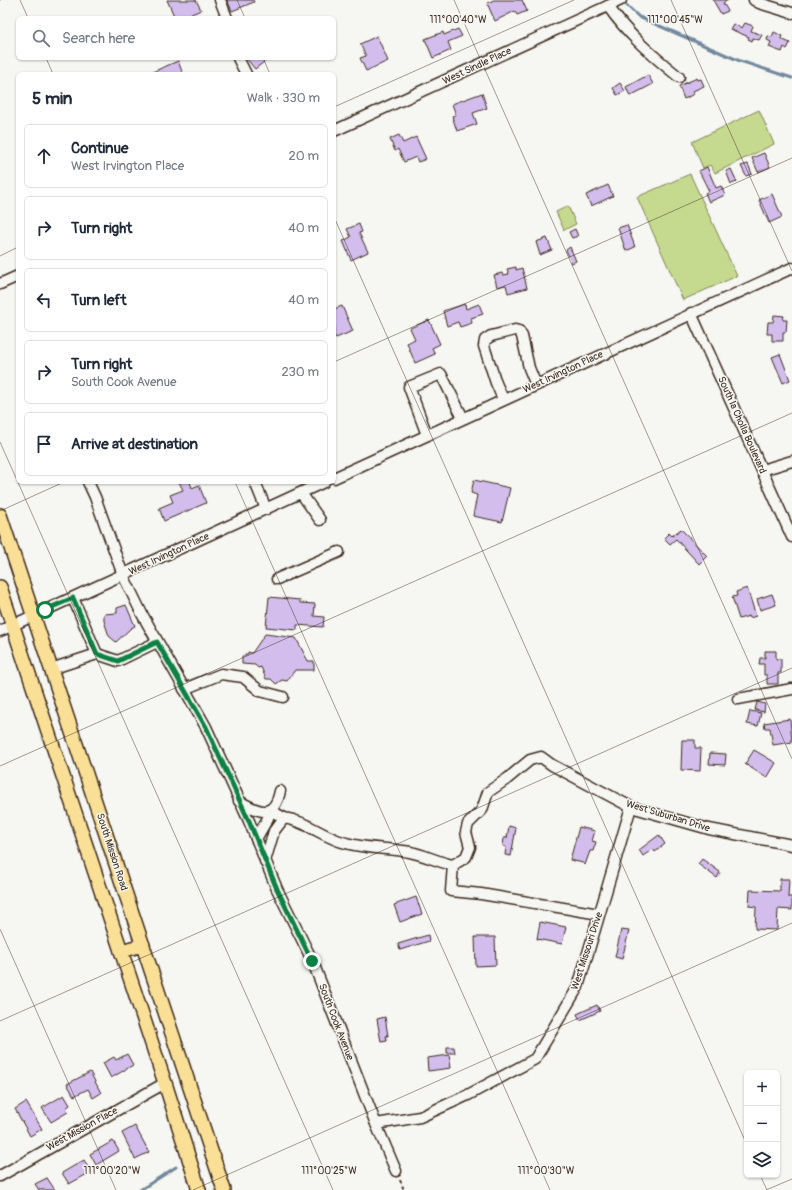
<!DOCTYPE html>
<meta charset="utf-8">
<style>
:root{--surface:#fff;--page:#f6f6f7;--text:#1f2937;--muted:#747a83;--line:#e0e1e3}
body{margin:0;font-family:Pangolin,sans-serif;background:var(--page);color:var(--text)}
.controls{position:absolute;right:12px;bottom:12px;display:grid;overflow:hidden;border-radius:6px;box-shadow:0 1px 3px #0004}
.controls button{width:36px;height:36px;display:grid;place-items:center;padding:0;border:0;border-bottom:1px solid var(--line);background:var(--surface);color:var(--text);font:20px sans-serif}
.stop{position:absolute;width:12px;height:12px;margin:-9px;border:3px solid #0b8043;border-radius:50%;background:#fff}
.stop.end{background:#0b8043;border-color:#fff;box-shadow:0 1px 4px #0008}
.list{margin:0;padding:0;list-style:none}
h2{display:flex;justify-content:space-between;align-items:center;height:52px;margin:0;padding:0 16px;font-size:17px}
h2 small{font-size:13px;font-weight:400;color:var(--muted)}
.list li{display:grid;grid-template-columns:26px 1fr auto;gap:12px;align-items:center;box-sizing:border-box;height:64px;margin:0 8px 8px;padding:0 8px;border:1px solid var(--line);border-radius:6px}
.list b{display:block;font-size:15px;white-space:nowrap}
.list p{margin:0;font-size:13px;white-space:nowrap;color:var(--muted)}
.list em{font-size:13px;font-style:normal;color:var(--muted)}
.icon{flex:none;width:22px;height:22px;fill:none;stroke:currentColor;stroke-width:2;stroke-linecap:round;stroke-linejoin:round}
.map{position:relative;flex:none;width:792px;height:1190px;overflow:hidden}
.search{position:absolute;background:var(--surface);box-shadow:0 1px 3px #0004;left:16px;top:16px;width:320px;height:44px;display:flex;align-items:center;gap:10px;box-sizing:border-box;padding:0 14px;border-radius:6px;color:var(--muted);font-size:15px}
.panel{position:absolute;background:var(--surface);box-shadow:0 1px 3px #0004;left:16px;top:72px;width:320px;height:412px;border-radius:6px}
.map>svg:first-child{display:block}
.green{fill:#c5da8f;stroke:#808256}
.lines{fill:none;stroke-linecap:round;stroke-linejoin:round}
.stream{stroke:#72889d;stroke-width:3}
.building{fill:#d2bded;stroke:#3b2a1e}
.minor-casing{stroke:#3b2a1e;stroke-width:13}
.major-casing{stroke:#3b2a1e;stroke-width:16}
.path{stroke:#3b2a1e;stroke-width:2;stroke-dasharray:3 3;stroke-linecap:butt}
.minor{stroke:#f6f6f2;stroke-width:10}
.major{stroke:#fadf96;stroke-width:13}
.route{stroke:#0b8043;stroke-width:5}
.ticks{fill:none;stroke:#3b2a1e;stroke-width:1;stroke-opacity:0.45}
.labels{text-anchor:middle;dominant-baseline:central;stroke-width:3;stroke-linejoin:round;paint-order:stroke}
.street-label{font-size:10px;fill:#3b2a1e;stroke:#f6f6f2}
.ticks-label{font-size:10px;text-anchor:middle;fill:#3b2a1e;stroke:#f6f6f2;stroke-width:3;stroke-linejoin:round;paint-order:stroke}
</style>
<div class="map">
<svg width="792" height="1190" viewBox="0 0 792 1190">
<rect width="100%" height="100%" fill="#f6f6f2"/>
<filter id="ink" filterUnits="userSpaceOnUse"><feTurbulence type="fractalNoise" baseFrequency=".025" numOctaves="2"/><feDisplacementMap in="SourceGraphic" scale="8" xChannelSelector="R" yChannelSelector="G"/><feConvolveMatrix kernelMatrix="1 2 1 2 8 2 1 2 1" color-interpolation-filters="sRGB"/></filter>
<g filter="url(#ink)">
<g class="green">
<polygon points="759,110 774,144 715,173 710,165 703,168 692,142"/>
<polygon points="690,174 737,276 683,300 637,197"/>
<polygon points="568,206 576,224 564,230 556,212"/>
</g>
<g class="lines">
<g class="stream">
<polyline points="622,1 639,17 740,61 792,78"/>
<polyline points="140,1190 176,1167"/>
</g>
</g>
<g class="building">
<polygon points="167,0 196,0 201,10 182,18 175,18"/>
<polygon points="227,0 253,0 254,2 232,11"/>
<polygon points="494,0 522,0 527,11 517,15 515,11 495,21 487,3"/>
<polygon points="713,0 728,0 723,3 728,11 721,14"/>
<polygon points="745,23 753,26 751,31 762,35 759,40 753,38 752,41 748,39 749,37 730,29 733,24 742,28"/>
<polygon points="458,29 462,36 448,42 451,50 433,58 425,39 443,32 444,35"/>
<polygon points="774,32 782,36 781,39 790,43 787,49 784,47 782,52 769,47 771,42 767,40 768,36 772,37"/>
<polygon points="377,36 388,61 366,71 360,58 366,56 360,44"/>
<polygon points="246,58 269,58 255,69"/>
<polygon points="178,61 183,74 151,74 150,73"/>
<polygon points="648,75 653,84 630,96 626,87"/>
<polygon points="697,78 698,80 701,79 704,86 693,91 694,94 684,99 679,86"/>
<polygon points="620,83 625,91 617,95 613,88"/>
<polygon points="482,93 487,108 473,113 477,124 457,131 452,116 456,115 452,104"/>
<polygon points="399,135 403,143 416,137 426,159 418,162 416,157 404,162 398,149 395,151 390,139"/>
<polygon points="764,153 770,167 758,172 752,158"/>
<polygon points="748,164 752,174 746,176 741,166"/>
<polygon points="707,167 716,188 721,186 725,195 709,202 705,193 709,191 699,171"/>
<polygon points="731,169 737,182 731,184 726,171"/>
<polygon points="608,185 613,196 591,206 586,195"/>
<polygon points="772,194 782,217 769,223 759,200"/>
<polygon points="359,224 362,232 359,233 368,252 351,260 343,241 351,237 347,229"/>
<polygon points="627,225 635,247 626,251 618,228"/>
<polygon points="575,229 578,236 572,238 569,232"/>
<polygon points="547,238 552,250 540,255 536,242"/>
<polygon points="570,247 576,261 572,263 566,250"/>
<polygon points="516,267 516,270 522,268 527,288 508,293 506,285 497,287 494,275 502,273 503,275 509,274 507,269"/>
<polygon points="465,304 466,309 479,304 483,314 471,318 472,323 460,327 458,322 447,326 443,311"/>
<polygon points="342,306 353,331 336,338 334,335 334,309"/>
<polygon points="774,315 784,316 783,320 787,320 786,332 783,332 783,341 772,341 772,334 767,334 768,322 773,322"/>
<polygon points="429,320 440,344 432,348 435,354 415,363 407,343 415,339 410,328"/>
<polygon points="780,354 790,380 783,383 772,357"/>
<polygon points="474,480 510,488 502,522 473,516 477,495 471,493"/>
<polygon points="179,482 190,482 192,488 199,485 206,503 164,521 159,508 173,502 170,495 183,490"/>
<polygon points="681,529 707,556 699,564 676,539 670,544 664,538 669,533 672,536"/>
<polygon points="747,588 756,616 750,618 749,616 739,619 732,597 737,596 736,592"/>
<polygon points="772,594 776,605 760,610 757,599"/>
<polygon points="269,597 300,600 300,603 315,604 314,616 324,617 323,627 297,625 297,630 266,627"/>
<polygon points="126,605 135,626 131,628 116,642 109,636 104,621 104,614 117,613 117,608"/>
<polygon points="265,634 296,638 308,661 314,661 314,670 295,670 287,681 282,680 276,684 271,679 266,679 261,667 258,668 255,665 242,664 242,656 245,656 245,654 248,654 248,652 252,653"/>
<polygon points="765,651 776,651 776,659 781,659 781,673 778,673 778,684 767,684 767,675 764,675 764,664 759,664 760,658 765,658"/>
<polygon points="757,702 765,704 764,712 755,710"/>
<polygon points="750,711 761,713 758,726 747,724"/>
<polygon points="790,719 792,742 773,745 770,728 765,728 764,723"/>
<polygon points="682,740 695,740 695,748 701,748 700,771 681,770"/>
<polygon points="754,750 776,763 767,778 745,764"/>
<polygon points="710,753 726,754 725,765 709,764"/>
<polygon points="509,826 516,828 511,856 505,855 506,847 503,846 504,838 507,838"/>
<polygon points="579,827 595,831 592,841 596,842 593,851 590,851 585,865 583,863 570,860"/>
<polygon points="659,835 665,844 655,852 653,849 643,856 639,850"/>
<polygon points="702,859 720,872 717,878 698,864"/>
<polygon points="780,879 789,879 788,897 792,897 792,910 778,909 777,930 755,929 756,907 749,906 750,890 780,891"/>
<polygon points="416,897 422,914 400,922 394,905"/>
<polygon points="540,922 566,927 562,944 537,939"/>
<polygon points="621,930 629,931 622,959 615,957"/>
<polygon points="428,935 429,941 400,950 398,944"/>
<polygon points="475,937 495,937 496,965 476,966"/>
<polygon points="597,1005 600,1011 580,1020 577,1014"/>
<polygon points="385,1017 388,1036 386,1036 387,1041 381,1042 377,1019"/>
<polygon points="447,1047 454,1047 455,1053 447,1053"/>
<polygon points="127,1054 133,1065 111,1078 103,1063 114,1057 116,1060"/>
<polygon points="449,1055 451,1068 428,1071 427,1058"/>
<polygon points="90,1072 101,1093 93,1098 88,1089 74,1096 67,1084"/>
<polygon points="64,1095 70,1105 66,1108 68,1112 51,1122 42,1108"/>
<polygon points="26,1102 42,1129 30,1136 15,1109"/>
<polygon points="135,1126 149,1152 135,1159 122,1133"/>
<polygon points="113,1141 119,1151 96,1165 90,1154"/>
<polygon points="84,1160 91,1172 69,1184 62,1173"/>
<polygon points="47,1178 55,1190 39,1190 35,1184"/>
</g>
<g class="lines">
<g class="minor-casing">
<g id="minor">
<polyline points="220,0 227,18"/>
<polyline points="754,0 759,3 792,13"/>
<path d="M608,6C627,34 653,56 679,77"/>
<polyline points="238,58 246,74"/>
<polyline points="334,131 621,0"/>
<polyline points="0,284 18,276"/>
<polyline points="691,313 792,537"/>
<polyline points="503,399 496,383 484,346 485,340 491,336 515,330 519,331 522,336 529,368 536,385"/>
<polyline points="427,435 409,387 441,374 463,418"/>
<polyline points="762,470 792,461"/>
<polyline points="334,478 792,268"/>
<polyline points="88,482 95,497 123,575 142,614 206,727 249,821 277,889 312,960 376,1124 396,1171"/>
<polyline points="255,482 266,509"/>
<polyline points="301,493 320,520"/>
<polyline points="277,579 339,552"/>
<polyline points="73,598 97,654"/>
<polyline points="0,631 324,482"/>
<polyline points="51,669 97,654 118,661 157,642"/>
<polyline points="184,689 221,674 243,677 260,691 283,697"/>
<polyline points="738,699 792,689"/>
<path d="M239,801C258,812 274,820 280,791"/>
<path d="M284,818C307,821 324,838 346,843C366,849 389,848 410,852C425,855 438,862 453,865L451,891L481,894L599,914"/>
<polyline points="256,839 268,818 270,810 284,818 274,831 265,861"/>
<polyline points="453,865 466,857 470,847 466,832 468,824 482,810 488,792 507,779 530,760 541,757 552,765 631,807 709,829 792,845"/>
<polyline points="376,1124 420,1117 468,1095 535,1059 578,987 631,807"/>
<polyline points="0,1176 165,1083"/>
</g>
</g>
<g class="major-casing">
<g id="major">
<polyline points="0,515 224,1190"/>
<polyline points="0,587 165,1083 199,1190"/>
<polyline points="121,951 143,945"/>
</g>
</g>
<polyline class="path" points="400,1180 404,1190"/>
<use href="#minor" class="minor"/>
<use href="#major" class="major"/>
</g>
</g>
<g class="lines" filter="url(#ink)">
<polyline class="route" points="45,610 73,598 97,654 118,661 157,642 206,727 249,821 277,889 312,961"/>
</g>
<path class="ticks" d="M0,0H1M20,0L28,18M237,0L245,18M454,0L792,759M671,0L792,271M46,58L53,74M263,58L270,74M334,107L574,0M334,217L747,1145M0,256L18,247M334,362L792,158M0,442L333,1190M235,482L550,1190M0,511L64,482M0,766L792,413M0,929L116,1190M0,1021L792,668M760,1175L767,1190M193,1190L792,923M766,1190L792,1179"/>
<g class="labels">
<g class="street-label">
<text transform="translate(477 66) rotate(-25)">West Sindle Place</text>
<text transform="translate(563 372) rotate(-25)">West Irvington Place</text>
<text transform="translate(742 425) rotate(66)">South la Cholla Boulevard</text>
<text transform="translate(169 554) rotate(-25)">West Irvington Place</text>
<text transform="translate(668 816) rotate(17)">West Suburban Drive</text>
<text transform="translate(112 852) rotate(72)">South Mission Road</text>
<text transform="translate(587 951) rotate(-72)">West Missouri Drive</text>
<text transform="translate(336 1022) rotate(69)">South Cook Avenue</text>
<text transform="translate(82 1129) rotate(-29)">West Mission Place</text>
</g>
</g>
<g class="ticks-label">
<text x="458" y="23">111°00'40"W</text>
<text x="675" y="23">111°00'45"W</text>
<text x="112" y="1174">111°00'20"W</text>
<text x="329" y="1174">111°00'25"W</text>
<text x="546" y="1174">111°00'30"W</text>
</g>
</svg>
<div class="controls">
<button>+</button>
<button>−</button>
<button><svg class="icon" aria-label="layers" viewBox="0 0 24 24"><path d="M12 4l9 5-9 5-9-5zM3 14l9 5 9-5"/></svg></button>
</div>
<div class="stop" style="left:45px;top:610px"></div>
<div class="stop end" style="left:312px;top:961px"></div>
<div class="search"><svg class="icon" aria-label="search" viewBox="0 0 24 24"><circle cx="10" cy="10" r="6"/><path d="M15 15l6 6"/></svg>Search here</div>
<section class="panel">
<h2>5 min<small>Walk · 330 m</small></h2>
<ul class="list">
<li><svg class="icon" aria-label="ahead" viewBox="0 0 24 24"><path d="M12 20V5M6 11l6-6 6 6"/></svg><div><b>Continue</b><p>West Irvington Place</p></div><em>20 m</em></li>
<li><svg class="icon" aria-label="right" viewBox="0 0 24 24"><path d="M7 20v-9h11M14 6l5 5-5 5"/></svg><div><b>Turn right</b></div><em>40 m</em></li>
<li><svg class="icon" aria-label="left" viewBox="0 0 24 24"><path d="M17 20v-9H6M10 6l-5 5 5 5"/></svg><div><b>Turn left</b></div><em>40 m</em></li>
<li><svg class="icon" aria-label="right" viewBox="0 0 24 24"><path d="M7 20v-9h11M14 6l5 5-5 5"/></svg><div><b>Turn right</b><p>South Cook Avenue</p></div><em>230 m</em></li>
<li><svg class="icon" aria-label="arrive" viewBox="0 0 24 24"><path d="M6 21V4h12l-3 4 3 4H6"/></svg><div><b>Arrive at destination</b></div></li>
</ul>
</section>
</div>
